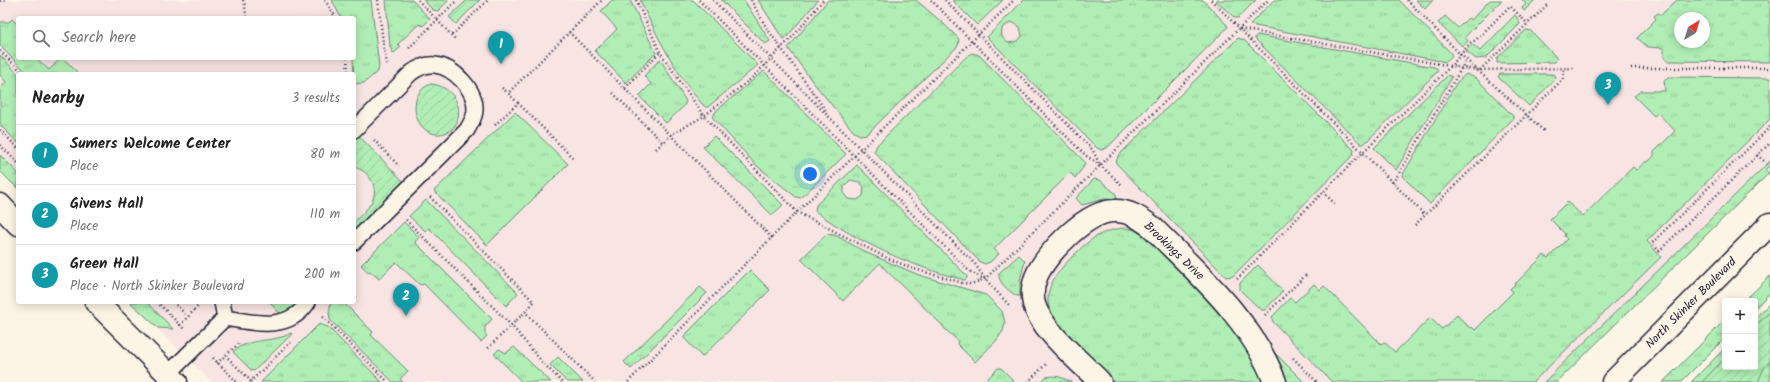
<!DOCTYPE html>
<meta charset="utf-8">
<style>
:root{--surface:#fff;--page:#f2f2f2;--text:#222;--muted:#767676;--line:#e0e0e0;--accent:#22223b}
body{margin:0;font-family:Kalam,sans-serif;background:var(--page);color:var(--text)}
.controls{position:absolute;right:12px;bottom:12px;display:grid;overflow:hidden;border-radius:4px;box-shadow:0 2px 10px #0003}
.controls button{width:36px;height:36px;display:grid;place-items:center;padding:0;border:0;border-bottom:1px solid var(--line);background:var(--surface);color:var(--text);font:20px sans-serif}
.compass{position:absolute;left:1674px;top:12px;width:36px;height:36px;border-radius:50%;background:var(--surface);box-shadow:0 2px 10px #0003;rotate:38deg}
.you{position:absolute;left:810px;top:174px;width:14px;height:14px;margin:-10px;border:3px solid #fff;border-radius:50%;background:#1a73e8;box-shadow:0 0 0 6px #1a73e833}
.badge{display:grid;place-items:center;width:26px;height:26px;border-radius:50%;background:var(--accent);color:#fff;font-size:13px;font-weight:700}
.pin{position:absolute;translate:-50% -33px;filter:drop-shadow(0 1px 2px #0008)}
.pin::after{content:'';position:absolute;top:21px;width:14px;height:12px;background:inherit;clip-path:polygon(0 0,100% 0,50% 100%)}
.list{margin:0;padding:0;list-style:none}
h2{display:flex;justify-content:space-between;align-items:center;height:52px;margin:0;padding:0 16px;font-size:17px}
h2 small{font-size:13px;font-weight:400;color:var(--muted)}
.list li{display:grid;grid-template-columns:26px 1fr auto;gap:12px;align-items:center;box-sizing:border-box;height:60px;padding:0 16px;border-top:1px solid var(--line)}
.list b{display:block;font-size:15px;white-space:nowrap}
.list p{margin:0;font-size:13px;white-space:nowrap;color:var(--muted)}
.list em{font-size:13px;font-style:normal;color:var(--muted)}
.icon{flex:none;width:22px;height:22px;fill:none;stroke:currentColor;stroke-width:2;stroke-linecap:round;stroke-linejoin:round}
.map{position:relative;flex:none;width:1770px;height:382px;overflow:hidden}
.search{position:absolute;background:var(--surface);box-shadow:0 2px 10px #0003;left:16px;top:16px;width:340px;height:44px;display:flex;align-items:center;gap:10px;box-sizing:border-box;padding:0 14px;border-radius:4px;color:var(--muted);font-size:15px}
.panel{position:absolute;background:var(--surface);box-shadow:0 2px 10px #0003;left:16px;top:72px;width:340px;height:232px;border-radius:4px}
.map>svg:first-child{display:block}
.built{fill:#f7e4e3;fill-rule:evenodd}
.grass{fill:url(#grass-tufts);stroke:#6a8878;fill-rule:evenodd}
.garden{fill:url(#garden-furrows);stroke:#6a8878}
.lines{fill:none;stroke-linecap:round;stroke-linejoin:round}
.service-casing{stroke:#22223b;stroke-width:18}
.minor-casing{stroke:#22223b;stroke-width:25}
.secondary-casing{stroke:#22223b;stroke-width:25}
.primary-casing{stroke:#22223b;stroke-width:25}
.path{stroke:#22223b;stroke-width:2.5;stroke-dasharray:1 3;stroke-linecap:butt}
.service{stroke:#fcf5e5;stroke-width:15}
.minor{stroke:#fcf5e5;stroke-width:22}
.secondary{stroke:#fcf5e5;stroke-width:22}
.primary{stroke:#fcf5e5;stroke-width:22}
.labels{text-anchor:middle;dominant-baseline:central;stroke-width:4;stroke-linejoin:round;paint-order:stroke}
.street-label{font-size:12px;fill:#22223b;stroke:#fcf5e5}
</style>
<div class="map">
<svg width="1770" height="382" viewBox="0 0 1770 382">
<defs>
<pattern id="grass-tufts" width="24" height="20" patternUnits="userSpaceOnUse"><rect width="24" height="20" fill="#b1eeb5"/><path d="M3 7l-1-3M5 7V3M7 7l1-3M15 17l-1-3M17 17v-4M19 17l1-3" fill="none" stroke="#98cc9d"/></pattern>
<pattern id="garden-furrows" width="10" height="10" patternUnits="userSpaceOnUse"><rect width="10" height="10" fill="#b1eeb5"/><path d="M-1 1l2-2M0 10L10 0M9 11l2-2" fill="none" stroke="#98cc9d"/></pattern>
</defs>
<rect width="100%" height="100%" fill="#fcf5e5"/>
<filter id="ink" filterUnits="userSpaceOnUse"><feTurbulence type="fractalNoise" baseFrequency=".025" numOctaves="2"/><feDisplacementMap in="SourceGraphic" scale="8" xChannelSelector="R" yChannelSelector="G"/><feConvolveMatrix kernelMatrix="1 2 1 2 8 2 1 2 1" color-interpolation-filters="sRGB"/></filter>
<g filter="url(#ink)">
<path class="built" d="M0,0H1770V173L1557,382H211L131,302H354V74H18V189L0,171ZM18,18H354V58H18ZM1680,18H1704V42H1680Z"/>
<g class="grass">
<polygon points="332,0 371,0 379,66 378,71 364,83 354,84 353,58 354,58 354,18 341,18"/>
<polygon points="386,0 412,0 430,19 423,26 419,24 398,44 401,47 394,53 392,52 390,46"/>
<polygon points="423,0 449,0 438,11 433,10"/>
<polygon points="612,0 630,0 656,53 626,83 595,51 617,29 601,11"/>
<path d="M640,0H693L758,65L708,107H705C680,81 655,33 640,0Z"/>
<polygon points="721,0 744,0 770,41 765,44"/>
<polygon points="758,0 818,0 786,38 783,39"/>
<polygon points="828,0 916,0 945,25 959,39 958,46 867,134 860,135 854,132 812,81 788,48"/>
<polygon points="952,0 1003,0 977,25"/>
<path d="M1024,0H1203L1227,25L1228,27L1107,148L1101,150L1097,148L987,37ZM1012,22L1020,27L1022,36L1018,41L1009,43C1002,40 1000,34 1003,27Z"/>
<polygon points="1215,0 1256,0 1238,18 1235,18"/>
<polygon points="1274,0 1399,0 1451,53 1452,57 1446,62 1250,25 1251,23"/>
<polygon points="1416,0 1433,0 1425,9"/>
<polygon points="1490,0 1502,0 1465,37 1468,41 1462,46 1438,23 1445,16 1458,28 1468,18 1471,20"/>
<polygon points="1522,0 1535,0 1524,11 1522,8 1526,4"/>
<path d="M1677,0H1770V62L1667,61L1664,57V48L1648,47L1637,38L1656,19L1654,16L1658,13L1661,15ZM1680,18H1704V42H1680Z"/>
<polygon points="1515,15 1519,21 1520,24 1486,58 1476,59 1466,51 1472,44 1480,51"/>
<polygon points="12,19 18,25 18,58 36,58 49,70 61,58 63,58 79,74 28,74 0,46 0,22 9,22"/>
<polygon points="1526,30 1531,31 1555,56 1557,59 1555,62 1497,63 1497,58"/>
<polygon points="1257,35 1434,67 1438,69 1437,72 1364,144 1361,144 1255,39 1255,37"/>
<polygon points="1238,38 1244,40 1354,150 1353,155 1233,276 1226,277 1116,163 1118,156"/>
<polygon points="972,53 979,55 1084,161 1085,165 1075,178 1070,173 994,249 999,254 990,262 985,264 980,262 874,152 877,145 968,55"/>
<polygon points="0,55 18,74 18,143 0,125 0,88 6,82 0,75"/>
<polygon points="660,59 686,101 684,106 666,123 639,96 651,84 644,76"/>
<polygon points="764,71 846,154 801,198 796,197 757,166 712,117 717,110"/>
<polygon points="1466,74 1476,78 1513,116 1513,119 1430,204 1402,176 1457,82"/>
<polygon points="1500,74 1552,74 1555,75 1556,78 1529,106 1499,78 1498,76"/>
<polygon points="1448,75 1452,77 1396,170 1374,148"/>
<polygon points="1669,77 1770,78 1770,119 1647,241 1661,257 1533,382 1332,382 1273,322 1272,317 1290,298 1295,302 1314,284 1320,290 1324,286 1381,344 1384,342 1395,352 1430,318 1442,329 1457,315 1470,328 1472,327 1475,330 1513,292 1510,289 1544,255 1548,258 1567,239 1564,236 1565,234 1550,219 1567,202 1583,216 1633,167 1636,170 1645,162 1649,161 1654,156 1654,152 1675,131 1658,113 1654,116 1634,96 1641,91 1665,91 1664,80"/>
<polygon points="515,112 568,164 487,245 434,191"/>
<polygon points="714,136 783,205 772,215 703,147"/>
<polygon points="0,155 18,173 18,189 0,171"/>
<polygon points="1770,161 1770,165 1765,170 1769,173 1557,382 1544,382"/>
<path d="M857,165L967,276V278L965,280C912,267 859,243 815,211L816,205ZM850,180L860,182L864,187L863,196L857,200L848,199L844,194V187Z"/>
<polygon points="1094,179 1100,180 1116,194 1117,200 1104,199 1082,205 1076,198"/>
<polygon points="426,200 518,293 506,306 429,228 425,231 409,216"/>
<polygon points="404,222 419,237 415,242 492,319 485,327 485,334 487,336 481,342 424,284 420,285 396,262 379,279 370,271 368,272 361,265"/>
<path d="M1124,228L1137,230L1149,237L1232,324L1266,382H1111C1092,364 1049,328 1048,301C1047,285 1059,270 1070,259C1088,241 1098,231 1124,228Z"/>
<path d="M827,234L835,235L867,253L919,275L986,295L1002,311L1005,323L1003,331L996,341L975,362L957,344L958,341C954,337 949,333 945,329C943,328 943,325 941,324C928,312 916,299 903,286C896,279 886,272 880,263L843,301L801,259Z"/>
<path d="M1019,255L1025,261L1020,280V296H1017C1010,292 997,282 999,273Z"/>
<polygon points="1258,265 1283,291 1265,310 1261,310 1240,290 1240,283"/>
<polygon points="750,270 770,290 702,357 683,337"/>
<polygon points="1770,276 1770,293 1755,308 1755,301 1744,301"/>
<polygon points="700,287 707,293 631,369 624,362"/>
<polygon points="130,302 147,302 173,329 158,328"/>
<polygon points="331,302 343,302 373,332 371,335 408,371 400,379 403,382 393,382 330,320 329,312"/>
<polygon points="1770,303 1770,382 1691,382 1725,348 1725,367 1755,367 1755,318"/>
<polygon points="1725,320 1725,338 1681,382 1663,382"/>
<polygon points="319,324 328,327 382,382 261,382"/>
<path d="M291,333L292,334L254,371L251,370L233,352C250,336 272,344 291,333Z"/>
<polygon points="514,347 551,382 522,382 494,354 499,349 506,353"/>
<polygon points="1270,353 1277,355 1304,382 1284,382"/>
<polygon points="558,357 583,382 567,382 550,365"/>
<polygon points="998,368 1001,368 1012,379 1012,382 984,382"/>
<polygon points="1053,376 1060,377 1072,382 1041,382 1046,377"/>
</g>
<g class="garden">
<polygon points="467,0 480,0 456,24 449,17"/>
<path d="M431,84C447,85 462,100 458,118C457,125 452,131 445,133C416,142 402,94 431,84Z"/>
<path d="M359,136L405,183L354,234V222C360,216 367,210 371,203C380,189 370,171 354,167V140Z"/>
<polygon points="270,302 301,302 297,308 282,314 277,311"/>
<polygon points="1770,312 1770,361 1763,370 1758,382 1702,382 1725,358 1725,367 1755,367 1755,326"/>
</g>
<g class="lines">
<g class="service-casing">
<g id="service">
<path d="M354,130L411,73C418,68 426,64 435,65C454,67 476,90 475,110C475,118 470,124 467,130L354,242"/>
<path d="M222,302L225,318C254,323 289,332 308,302"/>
<polyline points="168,374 225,318"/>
</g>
</g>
<g class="minor-casing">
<path id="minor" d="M1100,382C1081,362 1041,330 1034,304C1032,296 1033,285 1036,277C1046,253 1087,211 1114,211C1129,210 1141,219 1152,227C1198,274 1251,319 1275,382"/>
</g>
<g class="secondary-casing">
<g id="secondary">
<polyline points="0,205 18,224"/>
<polyline points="96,302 176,382"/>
</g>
</g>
<g class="primary-casing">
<polyline id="primary" points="1613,382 1770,224"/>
</g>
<g class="path">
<polyline points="243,0 245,5 246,16"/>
<polyline points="325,0 336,18"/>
<polyline points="378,0 384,51 388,67"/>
<polyline points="418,0 455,39"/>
<polyline points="636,0 660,52 704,116 797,212 887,258 914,269 963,283 971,284 985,279 1268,0"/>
<polyline points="699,0 969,271 984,279"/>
<polyline points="713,0 975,264 985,279 1009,305"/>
<polyline points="751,0 766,27 827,112"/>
<polyline points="931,0 1085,155 1100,165 1123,186"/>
<polyline points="945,0 1092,149 1100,165"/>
<polyline points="1211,0 1425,215"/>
<polyline points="1407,0 1461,55 1545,132"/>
<polyline points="0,1 6,0"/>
<polyline points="1240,29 1462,68 1479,70 1576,68"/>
<polyline points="569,32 772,238"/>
<polyline points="452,35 488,0"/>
<polyline points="409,48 457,0"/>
<polyline points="0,51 24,74"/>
<polyline points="347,58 348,74"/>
<polyline points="1631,68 1770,68"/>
<polyline points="1480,70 1547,5"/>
<polyline points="502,88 508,93"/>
<polyline points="625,88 660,52"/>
<polyline points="613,93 663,143"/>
<polyline points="518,103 574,159"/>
<polyline points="495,125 518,103 508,93 602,0"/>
<polyline points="1770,127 1652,243 1659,251 1770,143"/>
<polyline points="0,130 18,148"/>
<polyline points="374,140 399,166"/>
<polyline points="0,145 18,163"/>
<polyline points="656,149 672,134 704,116 752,78 796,33 823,0"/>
<polyline points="1757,155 1764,161"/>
<polyline points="1393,183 1467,59"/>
<polyline points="1323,192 1335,204"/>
<polyline points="430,197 534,302 525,312 595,382"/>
<polyline points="406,220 511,325 543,363 562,382"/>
<polyline points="1415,225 1563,79 1564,67"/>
<polyline points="1237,279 1363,152 1451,66 1470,43 1476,40 1510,6 1528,24"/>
<polyline points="157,302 184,329"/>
<polyline points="173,302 185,314"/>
<polyline points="1265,315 1306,275"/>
<polyline points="323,317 388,382"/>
<polyline points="180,325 200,304"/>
<polyline points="488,348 525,312"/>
<polyline points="213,358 237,382"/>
<polyline points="228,358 252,382"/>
<polyline points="1293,358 1317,382"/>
<polyline points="217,363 241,342"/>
<polyline points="250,382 291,342"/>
<polyline points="628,382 797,212 1014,0"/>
<polyline points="1028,382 1046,364"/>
</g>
<use href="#service" class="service"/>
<use href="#minor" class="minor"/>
<use href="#secondary" class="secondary"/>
<use href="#primary" class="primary"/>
</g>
</g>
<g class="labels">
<g class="street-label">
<text transform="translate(1174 251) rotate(44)">Brookings Drive</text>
<text transform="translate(1691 303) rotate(-45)">North Skinker Boulevard</text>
</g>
</g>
</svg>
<div class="controls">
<button>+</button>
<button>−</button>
</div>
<svg class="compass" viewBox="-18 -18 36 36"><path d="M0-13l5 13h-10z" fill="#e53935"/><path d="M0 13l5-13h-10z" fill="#767676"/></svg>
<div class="you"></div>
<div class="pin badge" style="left:501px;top:64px;background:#0f9aa8">1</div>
<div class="pin badge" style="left:406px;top:316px;background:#0f9aa8">2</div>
<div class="pin badge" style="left:1608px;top:105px;background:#0f9aa8">3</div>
<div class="search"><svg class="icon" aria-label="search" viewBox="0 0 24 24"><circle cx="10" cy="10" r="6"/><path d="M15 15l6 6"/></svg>Search here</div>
<section class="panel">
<h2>Nearby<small>3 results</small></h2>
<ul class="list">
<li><span class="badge" style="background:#0f9aa8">1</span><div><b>Sumers Welcome Center</b><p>Place</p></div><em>80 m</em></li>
<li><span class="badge" style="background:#0f9aa8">2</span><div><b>Givens Hall</b><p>Place</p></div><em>110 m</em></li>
<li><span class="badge" style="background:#0f9aa8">3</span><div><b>Green Hall</b><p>Place · North Skinker Boulevard</p></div><em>200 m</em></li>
</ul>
</section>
</div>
